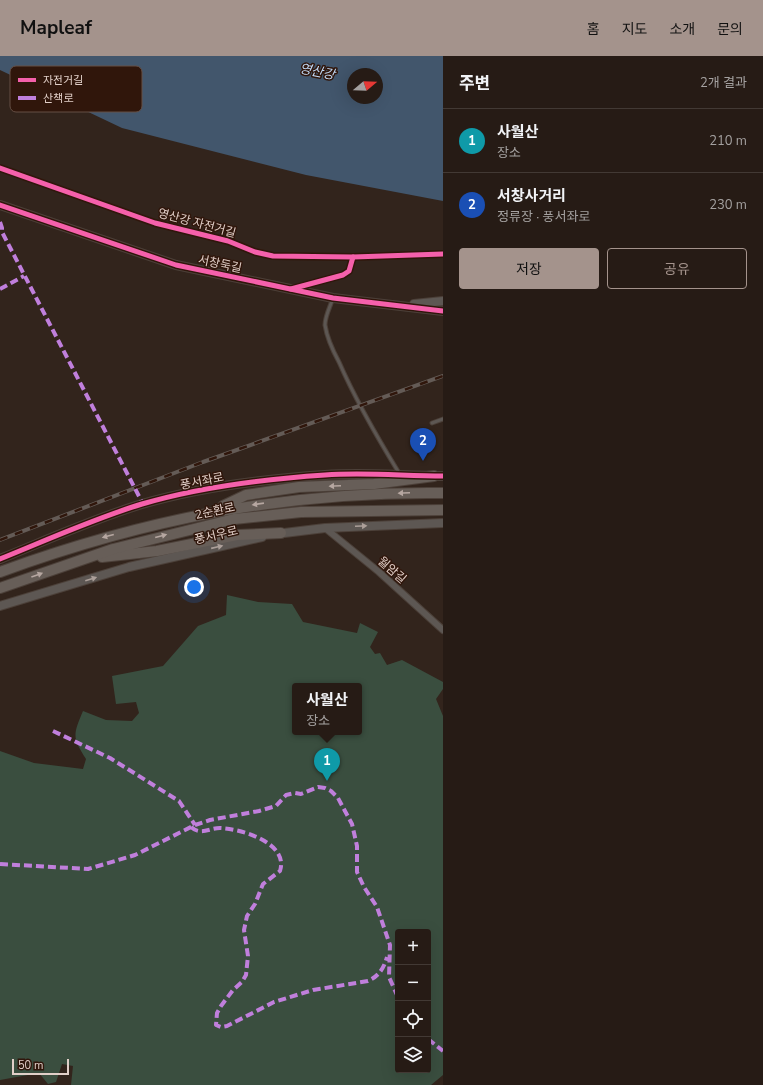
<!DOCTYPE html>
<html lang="ko">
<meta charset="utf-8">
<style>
:root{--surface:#261b15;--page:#2e241e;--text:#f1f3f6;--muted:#a4a1a0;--line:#423934;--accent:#a4938c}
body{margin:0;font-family:"Nunito Sans","Noto Sans KR",sans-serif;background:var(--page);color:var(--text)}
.controls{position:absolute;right:12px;bottom:12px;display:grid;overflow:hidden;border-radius:4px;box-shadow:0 4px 16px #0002}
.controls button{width:36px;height:36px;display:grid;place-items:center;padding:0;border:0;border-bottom:1px solid var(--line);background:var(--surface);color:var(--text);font:20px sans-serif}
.compass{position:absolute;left:347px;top:12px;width:36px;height:36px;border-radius:50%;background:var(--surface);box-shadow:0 4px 16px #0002;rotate:71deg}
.scale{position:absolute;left:12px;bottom:10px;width:57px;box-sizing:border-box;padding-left:4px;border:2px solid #e1cfc8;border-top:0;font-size:11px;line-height:14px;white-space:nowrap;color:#e1cfc8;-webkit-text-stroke:3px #30160b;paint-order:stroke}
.you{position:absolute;left:194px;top:531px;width:14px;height:14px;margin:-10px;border:3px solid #fff;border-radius:50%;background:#1a73e8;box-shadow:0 0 0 6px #1a73e833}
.badge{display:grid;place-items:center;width:26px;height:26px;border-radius:50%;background:var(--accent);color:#fff;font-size:13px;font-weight:700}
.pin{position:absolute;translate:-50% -33px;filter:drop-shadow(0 1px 2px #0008)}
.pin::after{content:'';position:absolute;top:21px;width:14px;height:12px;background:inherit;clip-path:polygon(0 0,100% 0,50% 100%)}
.popup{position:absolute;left:292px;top:627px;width:70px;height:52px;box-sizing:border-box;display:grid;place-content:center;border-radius:4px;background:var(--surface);filter:drop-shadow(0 1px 3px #0005);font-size:13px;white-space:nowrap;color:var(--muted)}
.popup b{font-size:15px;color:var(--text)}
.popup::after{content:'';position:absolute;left:50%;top:100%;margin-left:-8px;border:8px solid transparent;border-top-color:var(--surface)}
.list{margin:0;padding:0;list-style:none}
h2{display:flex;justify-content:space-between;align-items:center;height:52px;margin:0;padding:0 16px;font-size:17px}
h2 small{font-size:13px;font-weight:400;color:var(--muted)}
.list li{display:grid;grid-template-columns:26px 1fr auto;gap:12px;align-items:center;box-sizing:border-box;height:64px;padding:0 16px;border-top:1px solid var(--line)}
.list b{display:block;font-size:15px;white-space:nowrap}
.list p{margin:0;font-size:13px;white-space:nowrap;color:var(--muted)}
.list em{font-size:13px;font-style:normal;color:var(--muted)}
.actions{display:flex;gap:8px;padding:12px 16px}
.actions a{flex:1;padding:9px 0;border:1px solid var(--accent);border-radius:4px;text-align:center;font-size:14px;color:var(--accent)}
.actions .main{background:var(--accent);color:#111}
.icon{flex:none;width:22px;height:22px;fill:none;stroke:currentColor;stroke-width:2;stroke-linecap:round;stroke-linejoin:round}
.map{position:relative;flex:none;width:443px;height:1029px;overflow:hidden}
header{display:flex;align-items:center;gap:24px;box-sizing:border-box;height:56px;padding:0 20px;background:var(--accent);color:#111}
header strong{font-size:19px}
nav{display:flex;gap:22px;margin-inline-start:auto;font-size:14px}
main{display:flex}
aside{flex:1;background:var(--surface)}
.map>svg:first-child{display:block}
.green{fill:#3a4e3f;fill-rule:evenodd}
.water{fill:#42566c;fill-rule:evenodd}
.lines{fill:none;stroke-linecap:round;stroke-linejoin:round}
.service-casing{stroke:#4c4039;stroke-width:5}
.minor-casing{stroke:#4c4039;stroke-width:8}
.tertiary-casing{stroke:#4c4039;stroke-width:10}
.trunk-casing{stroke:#4c4039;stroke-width:12}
.service{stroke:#5d5753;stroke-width:3}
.minor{stroke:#5d5753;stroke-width:6}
.tertiary{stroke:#5d5753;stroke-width:8}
.trunk{stroke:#675e58;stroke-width:10}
.rail-casing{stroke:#645b56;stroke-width:4}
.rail{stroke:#30160b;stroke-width:2.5;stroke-dasharray:8;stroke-linecap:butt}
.quiet{stroke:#c07fdc;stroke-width:4;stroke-dasharray:8 4;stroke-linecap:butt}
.cycleway-casing{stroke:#30160b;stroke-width:8}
.cycleway{stroke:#f560ab;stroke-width:5}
.oneway{fill:#b6a7a1}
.oneway2{fill:#ac9f99}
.labels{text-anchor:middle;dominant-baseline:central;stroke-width:3;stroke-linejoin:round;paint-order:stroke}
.street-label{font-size:12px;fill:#e1cfc8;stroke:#30160b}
.water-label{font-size:13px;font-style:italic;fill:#c0d9f6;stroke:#30160b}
.key{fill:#30160b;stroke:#654e44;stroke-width:1}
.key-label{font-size:11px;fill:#e1cfc8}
</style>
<header>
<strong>Mapleaf</strong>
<nav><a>홈</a><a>지도</a><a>소개</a><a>문의</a></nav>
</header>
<main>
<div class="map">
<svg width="443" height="1029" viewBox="0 0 443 1029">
<rect width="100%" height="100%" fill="#32241c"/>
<path class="green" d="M227,539L258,546L292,548L303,566L357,577L360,567L378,576L370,591L375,598L380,597L387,609L402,604L443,626V633L436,643L443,660V1019L431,1029H71L73,1010L62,1008L56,1026L48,1028L39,1017L0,1024V695L34,707L83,713L86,703C72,681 73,679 83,655L106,664L132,665L139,657L136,646L116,648L112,620L163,610L198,570L226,559ZM295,630H359V676H295ZM398,876H428V1014H398Z"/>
<path class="water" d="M0,0H443V145L306,119L122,72L0,14ZM353,18H377V42H353Z"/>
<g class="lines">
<g class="service-casing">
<g id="service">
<path d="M333,242C330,251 325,260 325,269C327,282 333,295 339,306C356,345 377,381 399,417"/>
<polyline points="432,367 443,363"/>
</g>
</g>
<g class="minor-casing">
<polyline id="minor" points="325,472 379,516 443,574"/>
</g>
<g class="tertiary-casing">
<g id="tertiary">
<polyline points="0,149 176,209 333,242 443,255"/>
<polyline points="414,248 443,245"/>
<polyline points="276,478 325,472 443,467"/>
<path d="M0,503C47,484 93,463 142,448C200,431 264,423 325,419C364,416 404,420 443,420"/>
<polyline points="0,550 129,511 262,481"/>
</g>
</g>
<g class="trunk-casing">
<g id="trunk">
<polyline points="223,450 246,439 299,431 374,428 434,420"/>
<polyline points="102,501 157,495 237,479 281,477"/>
<path d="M0,516C145,463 288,435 443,437"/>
<polyline points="0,532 113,493 234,463 301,456 443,454"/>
</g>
</g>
<use href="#service" class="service"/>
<use href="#minor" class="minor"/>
<use href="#tertiary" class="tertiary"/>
<use href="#trunk" class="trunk"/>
<g class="rail-casing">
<polyline id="rail" points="0,484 203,406 443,320"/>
</g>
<use href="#rail" class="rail"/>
<g class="quiet">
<polyline points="0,166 2,172 2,176 143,448"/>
<polyline points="0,233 24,220"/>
<polyline points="53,675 110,702 179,745 195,769"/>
<path d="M191,771C201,780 209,772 220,772C242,773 289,787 280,815L263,828L255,848L247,860L244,874L248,900L246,919L242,926L233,934L221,950L217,957L216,969L221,971L227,970L274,946L313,934L368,925C379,920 384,912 387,901"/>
<polyline points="0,808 88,813 135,799 195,769 210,764 259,755 276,750 286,739 295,737 301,738 318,731 325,732 331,735 338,742 352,768 357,790 357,816 364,831 377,851 390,889 389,921 397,939 398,952"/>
<polyline points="428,983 443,995"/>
</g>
<g class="cycleway-casing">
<g id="cycleway">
<polyline points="0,112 155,167 228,185 255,196 273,200 353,201 443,198"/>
<polyline points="0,149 176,209 333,242 443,255"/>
<polyline points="291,233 343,219 349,215 353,201"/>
<path d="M0,503C47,484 93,463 142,448C200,431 264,423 325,419C364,416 404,420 443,420"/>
</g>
</g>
<use href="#cycleway" class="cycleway"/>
</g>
<defs><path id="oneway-solid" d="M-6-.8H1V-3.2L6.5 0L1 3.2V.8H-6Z"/></defs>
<g class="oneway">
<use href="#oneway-solid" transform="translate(335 430) rotate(177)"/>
<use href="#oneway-solid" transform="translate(404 437) rotate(178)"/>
<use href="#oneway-solid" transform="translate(258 448) rotate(172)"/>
<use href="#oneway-solid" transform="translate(108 480) rotate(165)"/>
<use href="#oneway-solid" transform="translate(161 480) rotate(-15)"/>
<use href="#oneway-solid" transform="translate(37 519) rotate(-20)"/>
</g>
<g class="oneway2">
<use href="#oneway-solid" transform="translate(361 470) rotate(-3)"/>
<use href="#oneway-solid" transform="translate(217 491) rotate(-13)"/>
<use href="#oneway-solid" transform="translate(91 523) rotate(-17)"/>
</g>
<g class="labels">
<g class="street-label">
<text transform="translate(197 167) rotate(15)">영산강 자전거길</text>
<text transform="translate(220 208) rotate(12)">서창둑길</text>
<text transform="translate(202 425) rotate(-11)">풍서좌로</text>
<text transform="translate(215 455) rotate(-12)">2순환로</text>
<text transform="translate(216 479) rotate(-13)">풍서우로</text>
<text transform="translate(392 514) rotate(41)">월암길</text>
</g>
<g class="water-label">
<text transform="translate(317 16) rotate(11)">영산강</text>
</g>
</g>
<rect x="10" y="10" width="132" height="46" rx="6" class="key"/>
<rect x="18" y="22" width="18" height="4" fill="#f560ab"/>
<rect x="18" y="40" width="18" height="4" fill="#c07fdc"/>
<g class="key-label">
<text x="43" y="28">자전거길</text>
<text x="43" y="46">산책로</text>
</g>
</svg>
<div class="controls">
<button>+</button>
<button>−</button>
<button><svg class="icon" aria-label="locate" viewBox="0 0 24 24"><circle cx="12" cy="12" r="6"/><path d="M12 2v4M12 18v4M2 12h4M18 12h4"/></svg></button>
<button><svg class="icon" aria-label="layers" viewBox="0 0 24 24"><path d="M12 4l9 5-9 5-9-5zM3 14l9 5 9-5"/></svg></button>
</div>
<svg class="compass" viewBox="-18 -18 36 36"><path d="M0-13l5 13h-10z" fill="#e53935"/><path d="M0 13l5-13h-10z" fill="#a4a1a0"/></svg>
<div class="scale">50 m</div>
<div class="you"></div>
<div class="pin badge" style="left:327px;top:725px;background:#0f9aa8">1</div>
<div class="popup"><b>사월산</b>장소</div>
<div class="pin badge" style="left:423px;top:405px;background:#1a4fb4">2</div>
</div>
<aside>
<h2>주변<small>2개 결과</small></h2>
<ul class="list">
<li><span class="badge" style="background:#0f9aa8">1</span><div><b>사월산</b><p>장소</p></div><em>210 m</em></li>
<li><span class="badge" style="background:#1a4fb4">2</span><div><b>서창사거리</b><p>정류장 · 풍서좌로</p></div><em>230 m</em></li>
</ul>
<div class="actions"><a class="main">저장</a><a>공유</a></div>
</aside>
</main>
